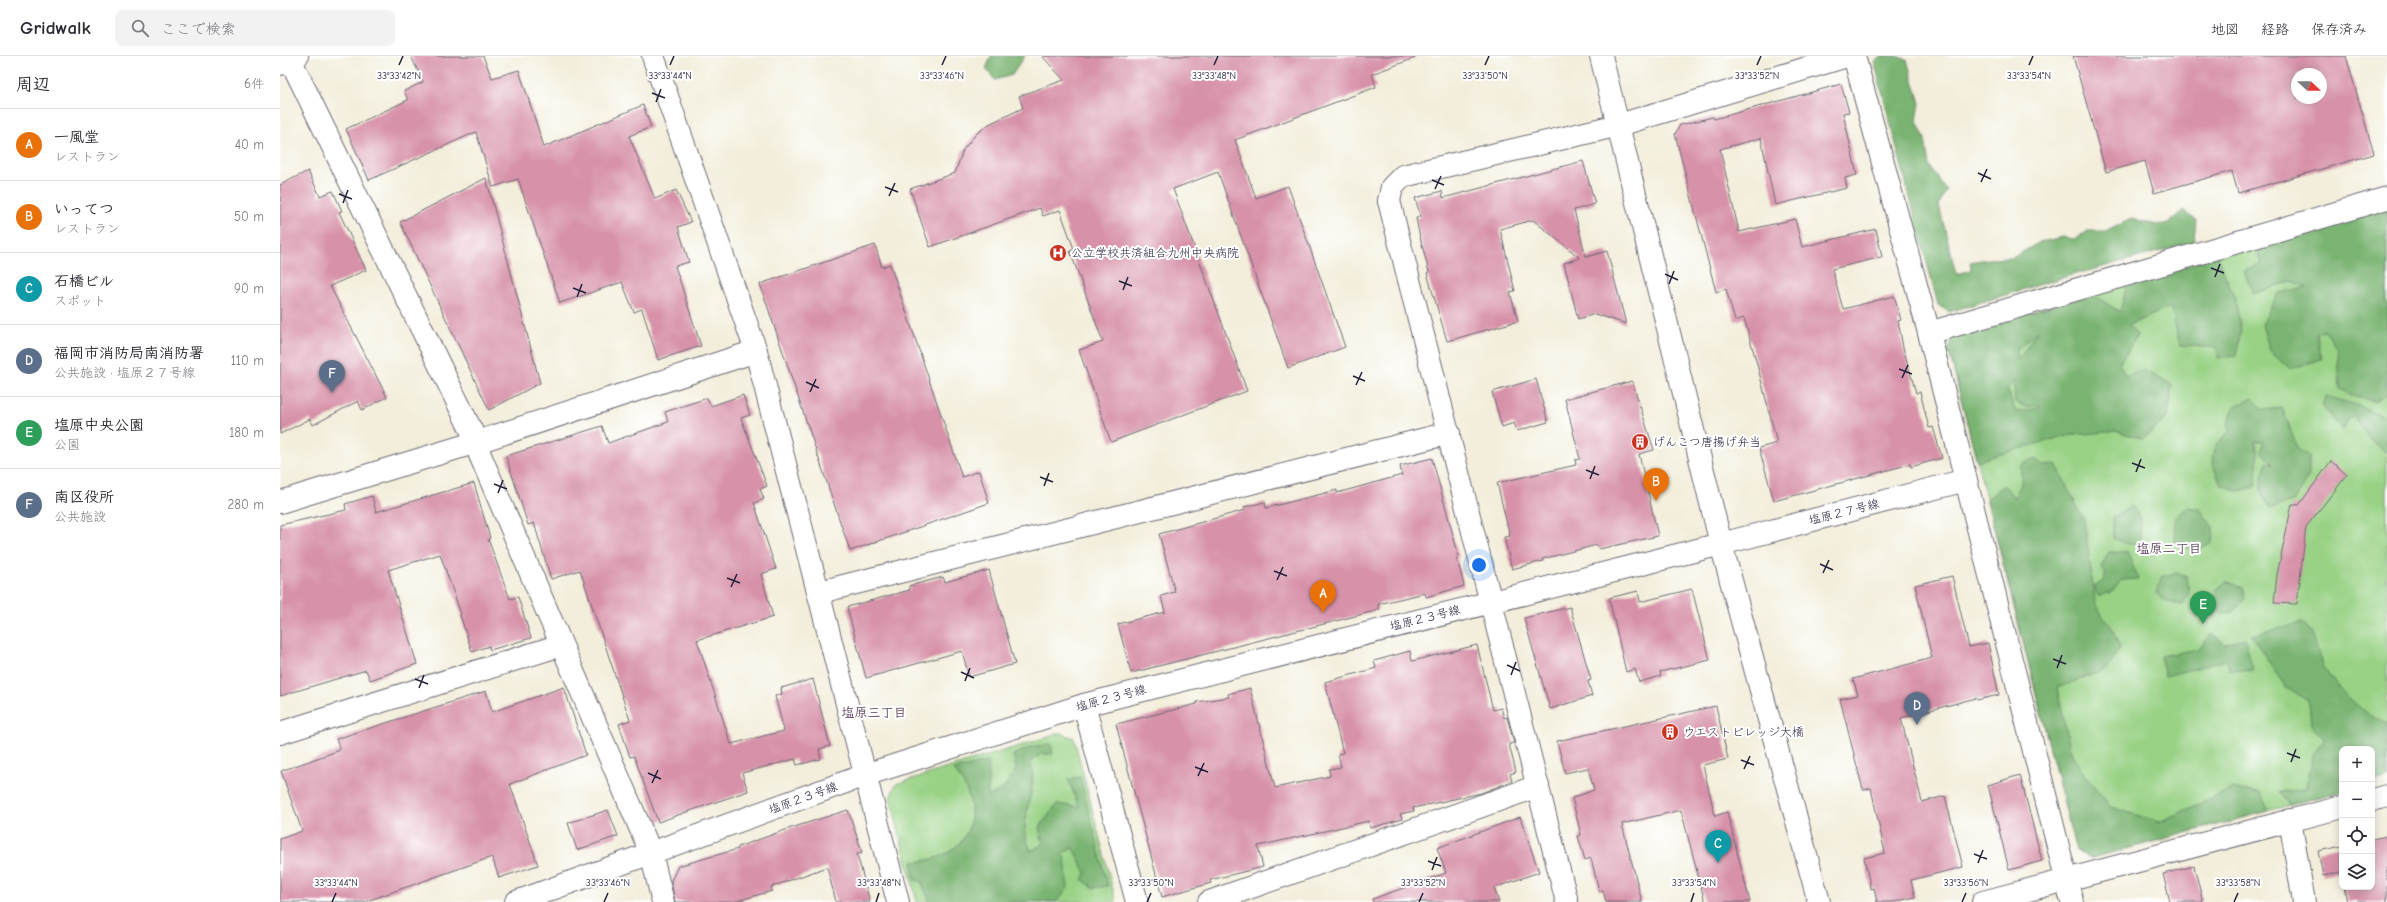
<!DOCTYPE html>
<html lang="ja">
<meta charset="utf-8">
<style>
:root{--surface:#fff;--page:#f2f2f3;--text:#2b2b33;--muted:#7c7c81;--line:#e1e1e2;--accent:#c8321e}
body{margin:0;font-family:"Comic Neue","Klee One",sans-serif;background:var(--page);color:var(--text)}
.controls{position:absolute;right:12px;bottom:12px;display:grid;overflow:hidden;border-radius:8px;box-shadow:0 2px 10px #0003}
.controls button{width:36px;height:36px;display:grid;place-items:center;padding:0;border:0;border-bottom:1px solid var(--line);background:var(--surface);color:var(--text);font:20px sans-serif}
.compass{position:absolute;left:2011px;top:12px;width:36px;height:36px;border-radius:50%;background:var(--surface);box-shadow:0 2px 10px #0003;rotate:112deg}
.you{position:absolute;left:1199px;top:509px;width:14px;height:14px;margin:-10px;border:3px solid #fff;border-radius:50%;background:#1a73e8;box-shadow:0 0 0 6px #1a73e833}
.badge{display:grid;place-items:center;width:26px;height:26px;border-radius:50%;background:var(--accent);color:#fff;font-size:13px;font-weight:700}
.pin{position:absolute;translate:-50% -33px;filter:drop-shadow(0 1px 2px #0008)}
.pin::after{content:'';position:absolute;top:21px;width:14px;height:12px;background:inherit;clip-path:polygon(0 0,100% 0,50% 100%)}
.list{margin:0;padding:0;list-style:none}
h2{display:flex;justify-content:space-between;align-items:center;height:52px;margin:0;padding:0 16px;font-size:17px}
h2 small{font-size:13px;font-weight:400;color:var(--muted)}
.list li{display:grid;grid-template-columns:26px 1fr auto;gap:12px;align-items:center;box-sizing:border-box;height:72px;padding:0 16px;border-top:1px solid var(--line)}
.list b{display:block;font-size:15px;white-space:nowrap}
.list p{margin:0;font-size:13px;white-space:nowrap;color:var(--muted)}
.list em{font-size:13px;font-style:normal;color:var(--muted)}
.icon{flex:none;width:22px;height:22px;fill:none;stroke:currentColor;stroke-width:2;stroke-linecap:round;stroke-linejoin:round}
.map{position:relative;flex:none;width:2107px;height:846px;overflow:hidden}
header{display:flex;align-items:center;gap:24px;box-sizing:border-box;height:56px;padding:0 20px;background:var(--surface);border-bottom:1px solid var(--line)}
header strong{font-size:19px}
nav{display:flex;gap:22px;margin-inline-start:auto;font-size:14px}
.search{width:280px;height:36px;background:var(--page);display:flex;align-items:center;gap:10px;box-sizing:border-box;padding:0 14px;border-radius:8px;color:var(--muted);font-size:15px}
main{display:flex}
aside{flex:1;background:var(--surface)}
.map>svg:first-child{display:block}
.green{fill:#99d285;stroke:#5e7a60}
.forest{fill:#7ab472;stroke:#4e6b56;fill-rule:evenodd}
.building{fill:#d791a9;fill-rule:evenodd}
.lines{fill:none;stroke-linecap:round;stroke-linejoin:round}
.minor-casing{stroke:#6b6973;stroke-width:24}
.tertiary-casing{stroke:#6b6973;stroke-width:24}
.trunk-casing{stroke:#6b6973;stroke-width:24}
.minor{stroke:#fff;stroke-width:22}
.tertiary{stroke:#fff;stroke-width:22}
.trunk{stroke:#fff;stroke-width:22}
.ticks{fill:none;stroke:#22223b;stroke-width:1.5}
.labels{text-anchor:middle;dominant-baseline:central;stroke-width:4;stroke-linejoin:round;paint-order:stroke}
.poi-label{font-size:12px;fill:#22223b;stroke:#fff;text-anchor:start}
.street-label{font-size:12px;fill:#22223b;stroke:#fff}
.neighbourhood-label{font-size:13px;font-weight:bold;fill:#614962;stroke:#fff}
.ticks-label{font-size:10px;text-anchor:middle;fill:#22223b;stroke:#fff;stroke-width:4;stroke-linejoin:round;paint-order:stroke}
</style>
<header>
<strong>Gridwalk</strong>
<div class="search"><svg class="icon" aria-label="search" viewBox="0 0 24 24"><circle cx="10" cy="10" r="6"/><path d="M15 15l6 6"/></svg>ここで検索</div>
<nav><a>地図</a><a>経路</a><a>保存済み</a></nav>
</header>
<main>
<aside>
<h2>周辺<small>6件</small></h2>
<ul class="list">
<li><span class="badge" style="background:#e8710a">A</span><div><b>一風堂</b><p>レストラン</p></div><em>40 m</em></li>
<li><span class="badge" style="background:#e8710a">B</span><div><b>いってつ</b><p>レストラン</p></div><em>50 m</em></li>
<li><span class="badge" style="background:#0f9aa8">C</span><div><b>石橋ビル</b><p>スポット</p></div><em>90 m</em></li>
<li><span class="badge" style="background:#5c6f8a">D</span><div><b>福岡市消防局南消防署</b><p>公共施設 · 塩原２７号線</p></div><em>110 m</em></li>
<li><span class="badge" style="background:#2e9e5b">E</span><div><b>塩原中央公園</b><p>公園</p></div><em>180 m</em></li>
<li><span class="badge" style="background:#5c6f8a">F</span><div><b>南区役所</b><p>公共施設</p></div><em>280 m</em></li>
</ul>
</aside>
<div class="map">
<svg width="2107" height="846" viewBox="0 0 2107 846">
<rect width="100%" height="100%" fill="#fff"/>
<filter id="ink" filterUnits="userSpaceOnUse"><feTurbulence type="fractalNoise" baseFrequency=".025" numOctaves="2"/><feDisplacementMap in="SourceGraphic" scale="8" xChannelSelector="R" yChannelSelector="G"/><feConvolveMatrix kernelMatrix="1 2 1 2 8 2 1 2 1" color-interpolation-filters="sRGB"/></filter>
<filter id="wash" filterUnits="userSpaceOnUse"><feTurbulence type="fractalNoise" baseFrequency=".012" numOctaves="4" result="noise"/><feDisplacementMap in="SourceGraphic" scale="16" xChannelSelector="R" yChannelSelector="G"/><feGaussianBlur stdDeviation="0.9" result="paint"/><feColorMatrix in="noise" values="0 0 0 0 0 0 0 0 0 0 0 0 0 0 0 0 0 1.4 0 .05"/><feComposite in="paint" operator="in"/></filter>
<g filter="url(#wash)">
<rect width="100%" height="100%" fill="#f3eedb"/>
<g class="green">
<polygon points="2107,149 2107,723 2092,727 2092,693 2062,693 2062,735 1812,802 1796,795 1668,292 1673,279"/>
<polygon points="781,677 794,682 836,846 637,846 610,741 616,728"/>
</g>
<g class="forest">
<polygon points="711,0 745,0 732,19 715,24 706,13"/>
<path d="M1604,0H1616L1627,4L1640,47L1637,65L1645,83L1649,109L1666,134L1659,149L1676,218L1691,214L1690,206L1708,203L1732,202L1760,186L1783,181L1794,183L1808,175H1827L1853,162C1874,170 1888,174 1903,154L1916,164L1914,183L1911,187L1778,223L1669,256L1658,249L1594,5Z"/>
<polygon points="2107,149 2107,337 2094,345 2076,341 2060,333 2058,294 2044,274 2036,276 2042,303 2009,313 1990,295 1982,269 1998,237 2027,231 2012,225 1973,238 1964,215 1982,208 1976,187"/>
<path d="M1937,200L1955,243L1961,274L1956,300L1938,302L1937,292L1900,289L1891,251L1849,269L1857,280L1839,308L1846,320L1864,314L1892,329L1888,361L1863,383L1836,375L1784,380L1697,405L1668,292L1673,279L1812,238L1840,256L1847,228ZM1758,274L1738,304L1737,293ZM1734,326L1735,346L1745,351L1760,349L1759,352L1736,356L1727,333Z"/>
<polygon points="2046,340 2079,350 2107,361 2107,397 2089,383 2075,360 2068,363 2063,374 2042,350"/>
<path d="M1971,342L1983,354L2002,352L2018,394L2029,400V419L2013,446L1990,452C1977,434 1979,427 1987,407L1993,408L1981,396L1983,385H1974L1978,397L1975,431L1957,435L1941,428C1930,403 1926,395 1950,375L1948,366L1954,352Z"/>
<polygon points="1755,403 1764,410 1776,408 1804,464 1815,544 1823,561 1830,568 1840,592 1827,613 1777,632 1791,696 1803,717 1831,751 1879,766 1952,733 1980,736 1989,755 1812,802 1796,795 1707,443 1724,429 1735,443 1741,428 1741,409"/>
<polygon points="1852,450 1861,462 1860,484 1850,489 1833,482 1832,462"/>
<polygon points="1908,451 1920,453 1933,471 1932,486 1916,496 1895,487 1896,461"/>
<polygon points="1829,496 1848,497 1858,523 1841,524 1832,536 1818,540 1814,531 1823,525 1826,518 1821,511"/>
<polygon points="1896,517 1907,521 1909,536 1903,549 1884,545 1876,537 1882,520"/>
<polygon points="1947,525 1962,532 1965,542 1953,557 1942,558 1933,545 1936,534"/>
<path d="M2023,567C2035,577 2035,591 2041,605C2051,629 2083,658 2107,668V723L2092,727V693H2062V735L2009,749L1999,736L2026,733L2033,698L2045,683L2031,668L2029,645L2005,630L1971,579Z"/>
<polygon points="1932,577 1945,588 1965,582 1973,615 1949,614 1947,604 1885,620 1880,600 1919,593"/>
<path d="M771,688L773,698H761L750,706C759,726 742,757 746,780C747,785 749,790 751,795L763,788L759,772L777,748L799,751L788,723L800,721L828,830L814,832L802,823L806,817L793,792L781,798L785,802L788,832L776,846H650L641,825L634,824L632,806C688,804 709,757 674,714L709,705L708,741L724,732L736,713L733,699L751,691Z"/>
</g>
<g id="blocks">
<g class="building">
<polygon points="131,0 203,0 212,22 239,14 264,91 363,49 371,71 349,80 375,143 396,134 411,166 398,171 409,206 395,210 421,290 378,304 362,253 354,256 342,226 280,247 238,123 213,131 196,76 89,124 66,73 128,44 124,35 143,26"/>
<polygon points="762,0 1134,0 1135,2 1092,18 1096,31 955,84 976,142 1008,130 1065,291 1008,312 938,116 893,133 967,335 831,386 799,294 823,286 790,195 794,193 780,154 763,160 760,152 650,191 630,133 675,117 683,94 696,78 709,68 743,52 739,40 784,24"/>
<path d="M1793,0H2066L2094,98L1958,137L1952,115L1874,137L1865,105L1826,116ZM2017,18H2041V42H2017Z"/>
<polygon points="1561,28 1569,56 1563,57 1577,119 1565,122 1567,132 1495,149 1481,82 1440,93 1459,176 1515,163 1522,191 1596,173 1602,201 1552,213 1563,253 1614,240 1621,264 1618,265 1623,291 1636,337 1640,336 1649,372 1653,371 1662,402 1631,411 1630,408 1494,445 1479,392 1497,387 1477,308 1464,262 1455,265 1446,233 1436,236 1395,78 1400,69 1433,61 1434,63"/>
<polygon points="1303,105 1315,148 1294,154 1306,201 1327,195 1346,268 1315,258 1298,263 1284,207 1300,202 1253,164 1220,173 1235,235 1230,236 1238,265 1167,285 1147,217 1149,216 1139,177 1136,162 1141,161 1135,142 1162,135 1163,142"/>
<polygon points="28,115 40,140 53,135 62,155 59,156 86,214 50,230 107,341 82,354 78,345 33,369 30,363 0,378 0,129"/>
<polygon points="206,122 260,327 209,354 120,166"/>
<polygon points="595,189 602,211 610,208 682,421 699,415 709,447 570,495 480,228"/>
<polygon points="1256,323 1268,366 1237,375 1234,367 1222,371 1212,336"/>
<polygon points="1352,325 1374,394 1359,398 1378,480 1319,493 1317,489 1262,503 1263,505 1232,513 1224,481 1230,480 1217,427 1296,409 1295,404 1300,403 1285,343"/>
<polygon points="463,339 470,359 461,362 487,430 480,433 484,443 474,447 496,513 481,518 493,561 417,584 451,688 504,675 495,640 502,638 501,632 533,623 550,690 539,693 541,703 517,709 515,703 462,717 468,735 378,766 354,700 350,701 339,668 350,664 300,514 271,523 254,467 248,469 226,400 322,370 328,387 388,366 385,356 427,342 431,350"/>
<polygon points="1152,402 1179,501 1177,502 1184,530 1146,541 1145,537 1098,548 1099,554 851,617 838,568 885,556 881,540 895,536 879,478 965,454 964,451 985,446 986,452 1057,434 1057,437 1122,419 1120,410"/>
<polygon points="2051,405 2067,419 2026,471 2017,548 1994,547 1997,519 2012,448 2019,449"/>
<polygon points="194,427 210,482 208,483 230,543 238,541 251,582 210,594 209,590 192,596 180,559 181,558 160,498 108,514 137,608 90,624 86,614 0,640 0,469 66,454 65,448 92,440 96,456"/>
<polygon points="709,514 735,608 689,621 682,595 586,622 567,551 630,534 629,530 663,521 665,526"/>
<polygon points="1672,520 1689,591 1708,587 1719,639 1697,644 1696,642 1621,662 1642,746 1665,740 1683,811 1631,824 1635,841 1613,846 1597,846 1594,832 1591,833 1584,802 1605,797 1591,732 1583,734 1560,643 1578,639 1573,623 1652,602 1635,529"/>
<polygon points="1412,533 1430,604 1380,616 1381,620 1359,626 1355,613 1346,616 1329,542 1358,535 1360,546"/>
<polygon points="1290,551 1311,624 1308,625 1312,640 1270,653 1244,562"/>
<polygon points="1197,589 1213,654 1221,652 1224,662 1227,661 1234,687 1229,688 1236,716 1230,718 1232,725 1201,737 1133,752 1134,755 1120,758 1122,763 1090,772 1089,765 978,790 983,811 930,824 931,827 882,841 836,668 917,648 916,646 949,641 948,638 970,632 995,732 1050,720 1049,713 1061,711 1058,698 1063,697 1045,626 1096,612 1094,605 1130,595 1132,605"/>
<polygon points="284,631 306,699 230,728 258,809 219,822 212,801 84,846 0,846 0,783 22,775 1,715 60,694 56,683 206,635 212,656"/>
<polygon points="1436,650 1448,703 1423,709 1435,760 1447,756 1470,846 1425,846 1401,754 1342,768 1362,846 1326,846 1323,834 1319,835 1311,802 1305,804 1298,780 1301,779 1292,742 1314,734 1308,712 1285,717 1277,685"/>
<polygon points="1740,719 1762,805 1729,814 1708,729"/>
<polygon points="328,754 338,780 297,794 288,767"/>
<polygon points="568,754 582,796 577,798 590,846 556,846 547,811 491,831 492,835 453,846 395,846 391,825 398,810 458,793 458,791 508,773"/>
<polygon points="1240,761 1259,816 1214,832 1219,846 1093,846 1092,843 1166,817 1157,792"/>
<polygon points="2107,780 2107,846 2067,846 2064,831 2092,831 2092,783"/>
<polygon points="2062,790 2062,824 2060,816 2043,820 2038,795"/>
<polygon points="1914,810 1923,846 1890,846 1883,818"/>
</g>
</g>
</g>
<g filter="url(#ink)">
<use href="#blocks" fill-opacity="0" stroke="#6b6973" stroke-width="1"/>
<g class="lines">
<g class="minor-casing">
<g id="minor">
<polyline points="1574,0 1649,277 1792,846"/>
<polyline points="10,3 197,386 200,399 371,797 383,846"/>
<polyline points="1109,145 1112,131 1123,120 1339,69 1567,0"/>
<polyline points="1649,277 2107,142"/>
<polyline points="0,446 197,386 476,295"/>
<polyline points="1441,488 1686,424"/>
<polyline points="540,536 1169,377"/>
<polyline points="0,677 281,589"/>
<polyline points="2092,744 2107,740"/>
<polyline points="2010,764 2024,846"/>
<polyline points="929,846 1258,730"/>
<polyline points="1703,846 2062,751"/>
</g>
</g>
<g class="tertiary-casing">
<g id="tertiary">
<polyline points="373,0 476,295 618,846"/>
<polyline points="1321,0 1441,488 1539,846"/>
<polyline points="1109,145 1287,846"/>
<polyline points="804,649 857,846"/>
<polyline points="236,846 585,719 804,649 1441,488"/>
</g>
</g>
<g class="trunk-casing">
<polyline id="trunk" points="0,8 17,0"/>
</g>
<use href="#minor" class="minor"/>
<use href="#tertiary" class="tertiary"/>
<use href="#trunk" class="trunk"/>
</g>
</g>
<path class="ticks" d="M119,9L123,0M390,9L394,0M662,9L666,0M934,9L938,0M1205,9L1209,0M1477,9L1481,0M1749,9L1753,0M372,37L385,42M376,46L381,33M1698,117L1711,123M1152,124L1164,129M1701,126L1707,113M605,131L618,136M1155,133L1161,120M59,138L72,143M609,140L615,127M63,147L68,134M1931,212L1944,217M1385,218L1398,224M1935,221L1940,208M839,225L852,230M1389,228L1394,215M293,232L306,237M843,234L848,221M297,241L302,228M1619,313L1632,318M1073,320L1085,325M1622,322L1628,309M526,326L539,332M1076,329L1082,316M530,336L536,323M1852,407L1865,412M1306,414L1319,419M1856,416L1861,403M760,421L773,426M1310,423L1315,410M214,428L227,433M764,430L769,417M218,437L223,424M1540,508L1553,514M994,515L1007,520M1543,517L1549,504M447,522L460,527M997,524L1003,511M451,531L457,518M1773,603L1786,608M1227,609L1240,615M1777,612L1782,599M681,616L694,622M1231,619L1236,606M135,623L148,628M685,625L690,612M139,632L144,619M2007,697L2020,702M1461,704L1474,709M2011,706L2016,693M915,711L928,716M1464,713L1470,700M368,717L381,723M918,720L924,707M372,727L378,714M1694,798L1707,803M1148,805L1161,810M1698,807L1703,794M1152,814L1157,801M52,846L56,837M324,846L328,837M596,846L599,837M867,846L871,837M1139,846L1143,837M1411,846L1414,837M1682,846L1686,837M1954,846L1958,837"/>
<defs>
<g id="hospital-disc" transform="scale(0.9)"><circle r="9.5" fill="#c8321e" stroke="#fff"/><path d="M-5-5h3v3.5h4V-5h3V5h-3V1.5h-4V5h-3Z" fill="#fff"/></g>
<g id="building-disc" transform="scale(0.9)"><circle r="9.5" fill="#c8321e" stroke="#fff"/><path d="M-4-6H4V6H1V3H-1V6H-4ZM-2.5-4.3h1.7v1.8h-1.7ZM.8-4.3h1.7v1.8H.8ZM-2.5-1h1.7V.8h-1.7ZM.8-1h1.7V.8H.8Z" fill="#fff"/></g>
</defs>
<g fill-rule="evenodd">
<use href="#hospital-disc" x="778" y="197"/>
<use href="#building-disc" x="1360" y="386"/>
<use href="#building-disc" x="1390" y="676"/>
</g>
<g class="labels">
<g class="poi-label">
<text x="791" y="197">公立学校共済組合九州中央病院</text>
<text x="1373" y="386">げんこつ唐揚げ弁当</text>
<text x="1403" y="676">ウエストビレッジ大橋</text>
</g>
<g class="street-label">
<text transform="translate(1564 456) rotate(-14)">塩原２７号線</text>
<text transform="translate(1145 562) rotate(-14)">塩原２３号線</text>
<text transform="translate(831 642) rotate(-15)">塩原２３号線</text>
<text transform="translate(523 742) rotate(-20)">塩原２３号線</text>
</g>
<g class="neighbourhood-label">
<text x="1889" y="492">塩原二丁目</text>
<text x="594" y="656">塩原三丁目</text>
</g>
</g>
<g class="ticks-label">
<text x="119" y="23">33°33'42"N</text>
<text x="390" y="23">33°33'44"N</text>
<text x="662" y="23">33°33'46"N</text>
<text x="934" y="23">33°33'48"N</text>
<text x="1205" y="23">33°33'50"N</text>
<text x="1477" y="23">33°33'52"N</text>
<text x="1749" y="23">33°33'54"N</text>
<text x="56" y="830">33°33'44"N</text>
<text x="328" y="830">33°33'46"N</text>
<text x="599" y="830">33°33'48"N</text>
<text x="871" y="830">33°33'50"N</text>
<text x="1143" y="830">33°33'52"N</text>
<text x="1414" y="830">33°33'54"N</text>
<text x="1686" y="830">33°33'56"N</text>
<text x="1958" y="830">33°33'58"N</text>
</g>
</svg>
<div class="controls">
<button>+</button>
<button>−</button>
<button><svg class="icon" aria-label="locate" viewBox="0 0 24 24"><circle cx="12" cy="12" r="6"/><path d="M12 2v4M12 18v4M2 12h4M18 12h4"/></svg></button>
<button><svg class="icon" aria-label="layers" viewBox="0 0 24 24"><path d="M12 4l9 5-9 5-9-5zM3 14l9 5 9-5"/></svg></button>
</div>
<svg class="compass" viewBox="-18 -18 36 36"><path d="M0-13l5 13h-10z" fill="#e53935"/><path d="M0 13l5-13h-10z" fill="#7c7c81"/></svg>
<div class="you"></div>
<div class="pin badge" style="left:1043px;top:557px;background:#e8710a">A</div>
<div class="pin badge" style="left:1376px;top:445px;background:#e8710a">B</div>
<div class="pin badge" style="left:1438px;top:807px;background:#0f9aa8">C</div>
<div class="pin badge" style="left:1637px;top:669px;background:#5c6f8a">D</div>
<div class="pin badge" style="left:1923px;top:568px;background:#2e9e5b">E</div>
<div class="pin badge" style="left:52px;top:337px;background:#5c6f8a">F</div>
</div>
</main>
